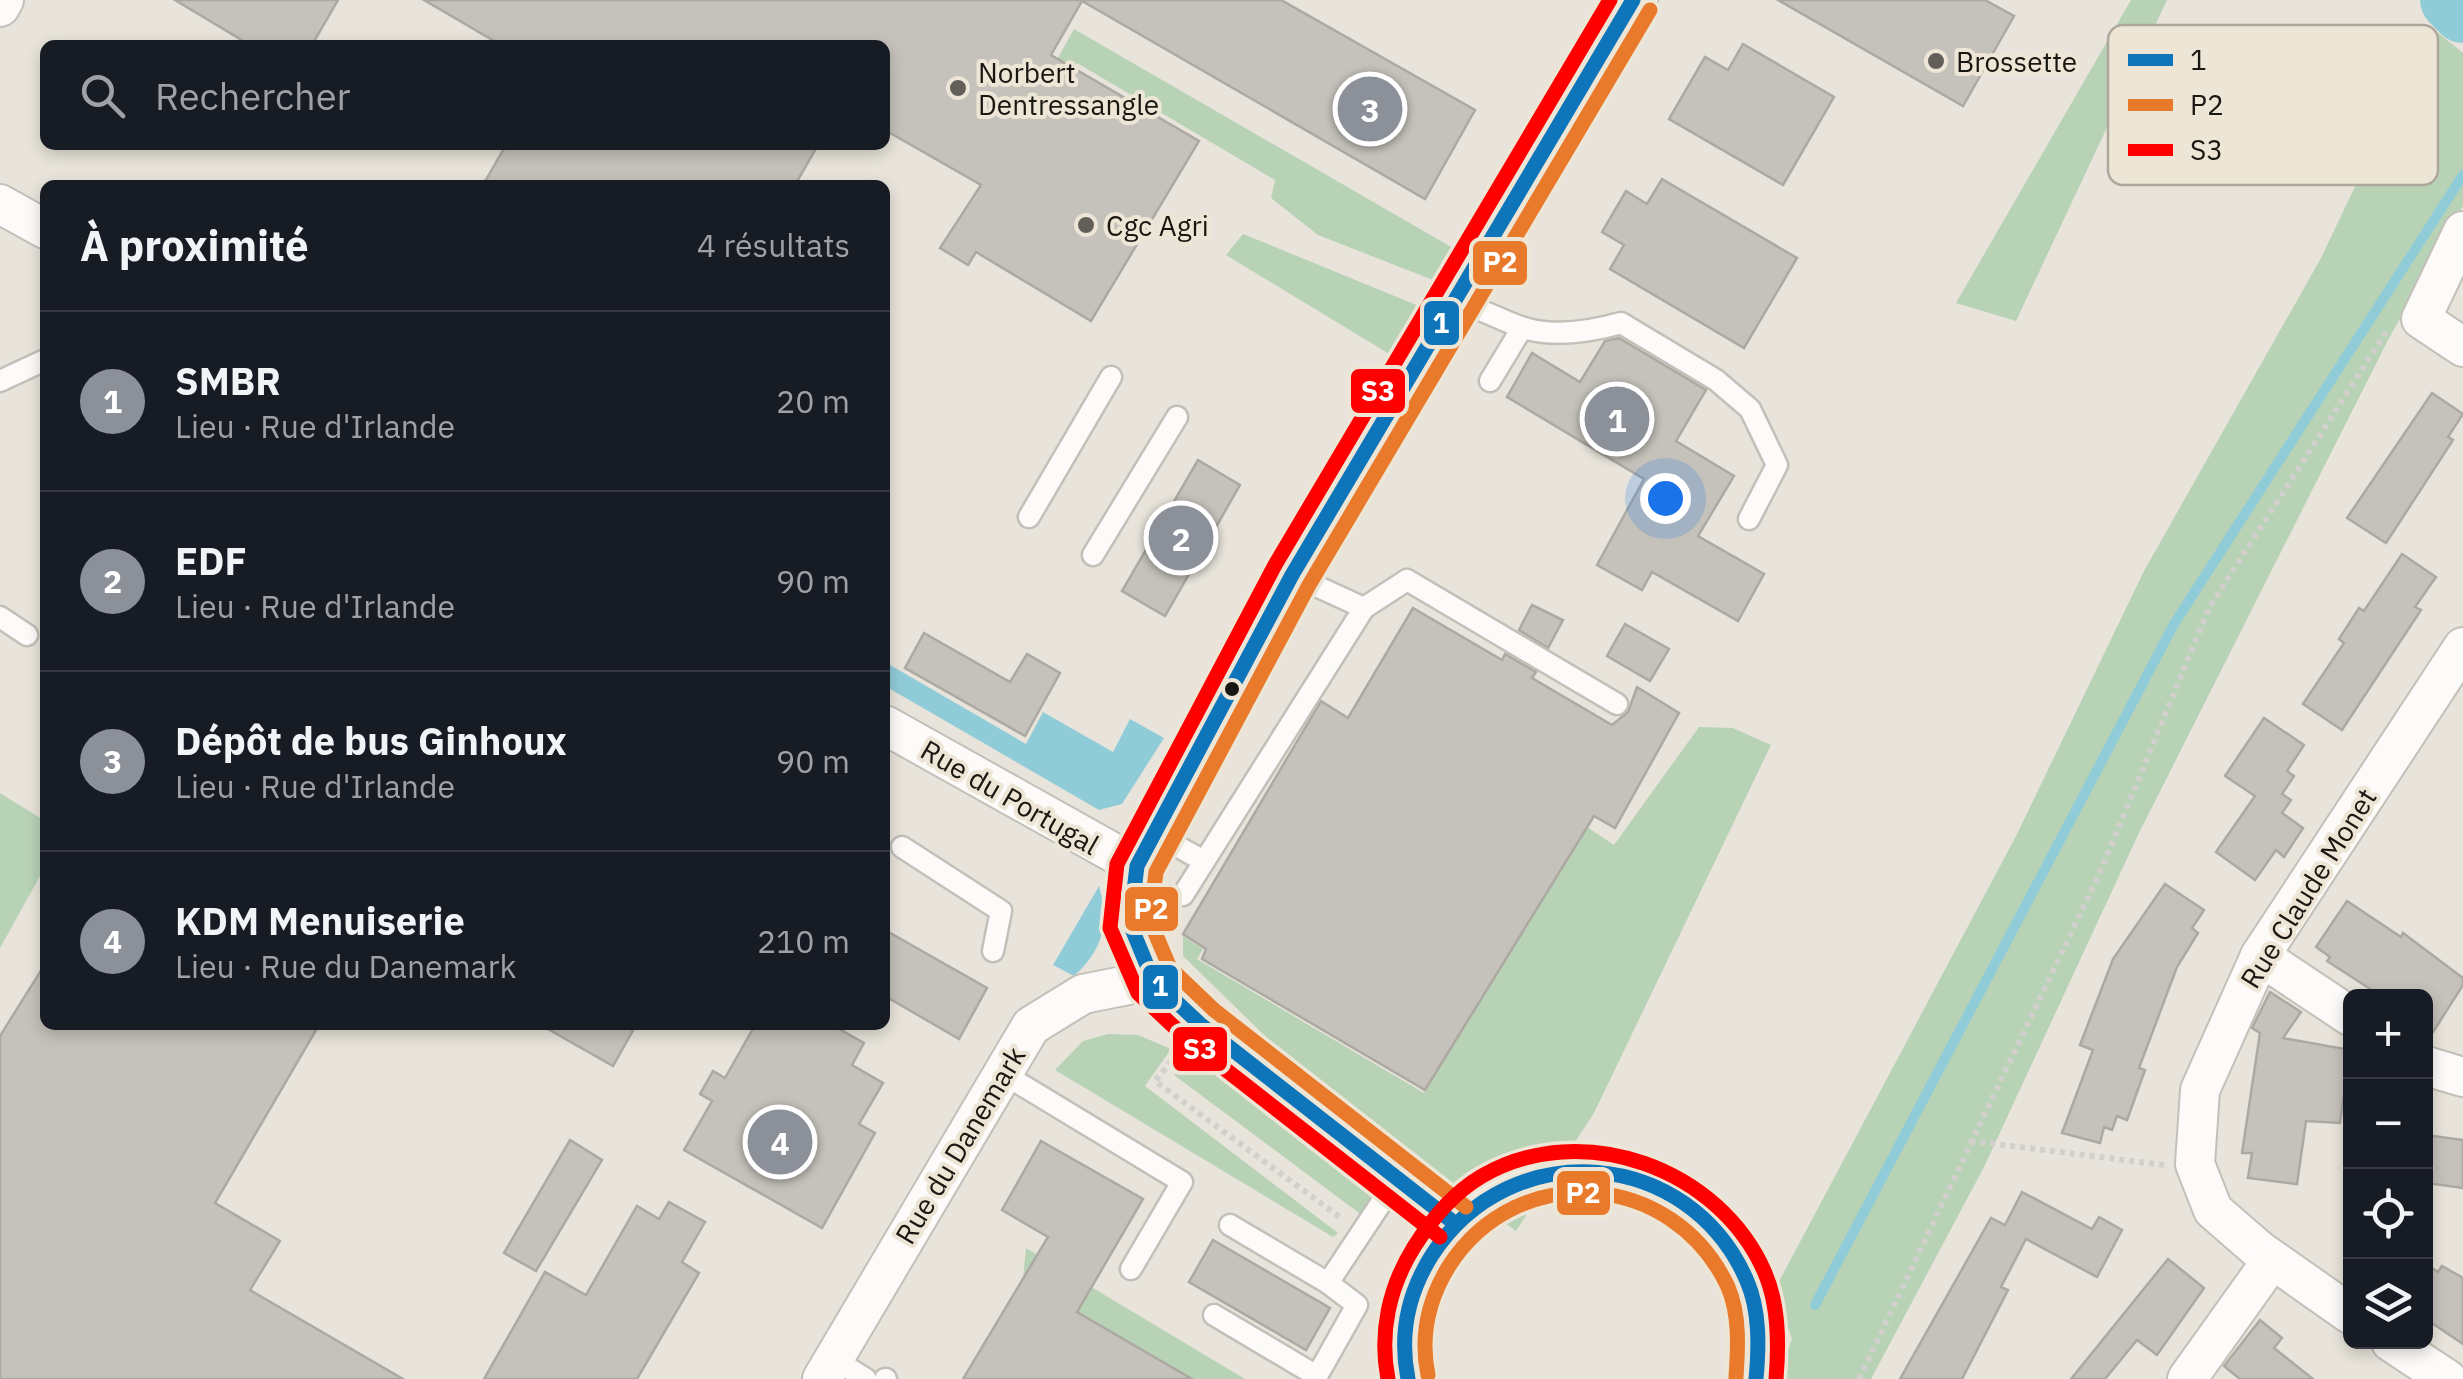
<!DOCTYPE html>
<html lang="fr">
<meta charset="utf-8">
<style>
:root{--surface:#171b24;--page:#242831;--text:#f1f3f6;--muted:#9ea1a6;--line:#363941;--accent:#8c9099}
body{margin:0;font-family:"IBM Plex Sans",sans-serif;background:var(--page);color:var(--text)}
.controls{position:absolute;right:30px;bottom:30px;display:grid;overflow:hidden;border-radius:15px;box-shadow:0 5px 15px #0003}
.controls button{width:90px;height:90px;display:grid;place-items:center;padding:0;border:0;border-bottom:2px solid var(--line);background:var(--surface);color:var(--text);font:50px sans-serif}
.you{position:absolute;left:1665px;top:498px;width:35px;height:35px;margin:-25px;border:8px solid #fff;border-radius:50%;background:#1a73e8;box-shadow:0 0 0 15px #1a73e833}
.badge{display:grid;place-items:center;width:65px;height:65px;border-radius:50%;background:var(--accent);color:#fff;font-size:32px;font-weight:700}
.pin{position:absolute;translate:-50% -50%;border:5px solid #fff;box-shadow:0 2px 10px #0006}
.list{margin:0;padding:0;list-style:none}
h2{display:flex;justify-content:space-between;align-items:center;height:130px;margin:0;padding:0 40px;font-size:42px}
h2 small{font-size:32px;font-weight:400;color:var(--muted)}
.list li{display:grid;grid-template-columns:65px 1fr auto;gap:30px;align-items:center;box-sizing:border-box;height:180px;padding:0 40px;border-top:2px solid var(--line)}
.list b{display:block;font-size:38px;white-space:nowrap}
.list p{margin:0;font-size:32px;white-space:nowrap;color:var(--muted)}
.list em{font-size:32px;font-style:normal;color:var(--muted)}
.icon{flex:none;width:55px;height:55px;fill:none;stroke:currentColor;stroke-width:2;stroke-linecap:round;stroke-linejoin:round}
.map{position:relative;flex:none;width:2463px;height:1379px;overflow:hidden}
.search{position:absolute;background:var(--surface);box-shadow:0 5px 15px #0003;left:40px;top:40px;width:850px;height:110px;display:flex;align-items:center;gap:25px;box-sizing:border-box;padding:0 35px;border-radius:15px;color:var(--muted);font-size:38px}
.panel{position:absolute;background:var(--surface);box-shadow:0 5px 15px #0003;left:40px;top:180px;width:850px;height:850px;border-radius:15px}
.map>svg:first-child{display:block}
.green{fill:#b8d2b6}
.water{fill:#90ccd8}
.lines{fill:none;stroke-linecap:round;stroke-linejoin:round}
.stream{stroke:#90ccd8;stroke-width:10}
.river{stroke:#90ccd8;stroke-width:62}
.building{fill:#c5c2bb;stroke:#aca9a3;stroke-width:2.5}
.service-casing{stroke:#c3c0b9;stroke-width:25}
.minor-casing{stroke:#c3c0b9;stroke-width:42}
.tertiary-casing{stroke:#c3c0b9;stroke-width:52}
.path{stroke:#d2d0cd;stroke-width:6;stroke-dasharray:5 5;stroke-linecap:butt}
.service{stroke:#fcfbfa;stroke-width:20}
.minor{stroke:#fcfbfa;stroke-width:38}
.tertiary{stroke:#fcfbfa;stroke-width:48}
.bus-1-casing{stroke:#ede6d6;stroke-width:22}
.bus-2-casing{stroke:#ede6d6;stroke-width:22}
.bus-3-casing{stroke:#ede6d6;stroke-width:22}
.bus-1{stroke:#0f75bb;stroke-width:15}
.bus-2{stroke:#ea7a2b;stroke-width:15}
.bus-3{stroke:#f00;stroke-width:15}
.poi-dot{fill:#615f58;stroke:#ede6d6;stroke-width:4}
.bus-dot{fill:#191711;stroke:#ede6d6;stroke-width:4}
.labels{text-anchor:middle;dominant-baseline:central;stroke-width:8;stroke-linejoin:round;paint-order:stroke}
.poi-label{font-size:28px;fill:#191711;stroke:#ede6d6;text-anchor:start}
.street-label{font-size:28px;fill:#191711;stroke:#ede6d6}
.key{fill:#ede6d6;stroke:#ada89b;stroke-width:2.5}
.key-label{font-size:28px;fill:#191711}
.line-badge{stroke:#ede6d6;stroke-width:4}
.badge-label{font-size:28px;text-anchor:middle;font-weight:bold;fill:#fff}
</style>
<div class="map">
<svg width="2463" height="1379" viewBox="0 0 2463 1379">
<rect width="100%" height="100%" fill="#e8e4db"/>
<g class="green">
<polygon points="2131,0 2167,0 2016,321 1956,303"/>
<polygon points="2431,27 2463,53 2463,206 2388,340 2138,835 1984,1167 1871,1379 1777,1379 1792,1339 1775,1289 2016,836 2144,571 2321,258"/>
<polygon points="1074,29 1453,248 1433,280 1318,235 1271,198 1275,180 1077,63 1035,135 1020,127"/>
<polygon points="1243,234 1419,306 1391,355 1226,255"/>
<polygon points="1699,727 1733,728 1771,745 1594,1113 1516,1231 1301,1071 1183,956 1183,936 1203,949 1197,959 1424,1093 1587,827 1614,845"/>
<polygon points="0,793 45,821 45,867 0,948"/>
<polygon points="1108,1034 1138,1035 1171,1049 1145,1086 1338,1233 1333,1237 1055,1070 1083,1041"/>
<polygon points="1195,1053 1380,1192 1363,1216 1174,1075"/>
<polygon points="1026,1248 1245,1379 1192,1379 1023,1279"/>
</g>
<g class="water">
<polygon points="885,662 1026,744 1043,712 1113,752 1130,719 1164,738 1122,804 1099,810 885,686"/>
<path d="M1099,886C1110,922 1103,950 1074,976L1053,965Z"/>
</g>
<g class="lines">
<polyline class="stream" points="1815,1305 2174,624 2463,175"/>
<polyline class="river" points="2451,0 2463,12"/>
</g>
<g class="building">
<polygon points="175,0 338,0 312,45 250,45"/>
<polygon points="424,0 1281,0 1475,110 1425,199 1082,1 1051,55 1199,141 1091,321 976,252 968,265 940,248 981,185 885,130 885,45 501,45"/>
<polygon points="1778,0 1985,0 2014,16 1963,106"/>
<polygon points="1743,44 1834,97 1783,185 1669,119 1705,57 1728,70"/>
<polygon points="506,145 818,145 795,185 483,185"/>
<polygon points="1662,179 1797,258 1744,348 1610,269 1624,245 1602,232 1626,191 1647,204"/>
<polygon points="1619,338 1706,390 1676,441 1734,476 1698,536 1764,574 1738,621 1652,572 1642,590 1597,565 1644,479 1507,397 1532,353 1580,382 1605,341"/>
<polygon points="2432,393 2463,414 2448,437 2453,440 2386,543 2347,518"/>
<polygon points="1198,460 1240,485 1165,616 1122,591"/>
<polygon points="2402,554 2436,577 2415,607 2421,610 2342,730 2303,704 2344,643 2339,639 2359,608 2364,611"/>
<polygon points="1532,605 1563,620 1548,648 1519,630"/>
<polygon points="1413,608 1502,660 1505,654 1536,672 1532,678 1612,725 1628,712 1637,687 1679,713 1615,828 1594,816 1425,1090 1202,959 1206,949 1183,934 1321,701 1348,718"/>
<polygon points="1625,624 1669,649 1650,681 1607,656"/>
<polygon points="924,633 1010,682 1027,654 1060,673 1025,736 905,668"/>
<polygon points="2264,718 2304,745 2287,771 2294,776 2282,794 2291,800 2282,813 2303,828 2284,857 2276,850 2255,880 2216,852 2255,796 2225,776"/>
<polygon points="2165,884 2204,910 2192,928 2198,933 2177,967 2139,1068 2145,1070 2127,1120 2117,1116 2112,1130 2104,1127 2100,1143 2062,1133 2093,1050 2080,1045 2113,959"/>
<polygon points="2347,901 2401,937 2403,933 2463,978 2463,985 2426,1043 2426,996 2381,996 2327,961 2330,957 2316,947"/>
<polygon points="885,930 987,988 959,1039 885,996"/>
<polygon points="45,964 45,1025 319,1025 215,1203 280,1241 250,1290 403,1379 0,1379 0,1036"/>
<polygon points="2270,992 2301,1012 2283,1038 2350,1050 2340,1123 2306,1121 2297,1184 2248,1178 2252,1153 2242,1153 2260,1033 2252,1028"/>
<polygon points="541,1025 636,1025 613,1066"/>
<polygon points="755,1025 832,1025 864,1043 852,1065 883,1083 859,1124 875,1133 822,1228 684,1150 712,1101 700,1094 713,1071 725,1078"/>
<polygon points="2426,1135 2463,1140 2463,1188 2426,1183"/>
<polygon points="570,1140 602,1160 536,1271 504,1253"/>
<polygon points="1041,1141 1143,1199 1077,1312 1192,1379 963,1379 1048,1237 1002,1210"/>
<polygon points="2022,1192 2092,1229 2099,1217 2122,1230 2097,1277 2026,1239 2001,1287 2008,1290 1962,1379 1900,1379 1991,1218 2005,1225"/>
<polygon points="669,1202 705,1222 682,1262 699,1273 637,1379 484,1379 545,1272 586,1295 637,1206 659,1219"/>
<polygon points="1213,1240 1330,1308 1306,1350 1189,1282"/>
<polygon points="2168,1259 2204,1288 2157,1355 2137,1340 2105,1379 2071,1379"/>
<polygon points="2426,1264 2438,1272 2442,1266 2463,1278 2463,1344 2426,1319"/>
<polygon points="2260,1320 2282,1338 2274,1348 2313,1379 2240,1379 2224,1366"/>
</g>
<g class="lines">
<g class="service-casing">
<g id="service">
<path d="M1455,304C1481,307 1497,319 1521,327C1553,338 1589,332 1621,323L1716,380L1750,409L1777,465L1749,519"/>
<polyline points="0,381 45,360"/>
<polyline points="1490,381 1522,328"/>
<polyline points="1029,517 1111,377"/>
<polyline points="1093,555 1177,417"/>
<polyline points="1364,608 1407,580 1617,704"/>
<polyline points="0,617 27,635"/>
<polyline points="1153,833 1204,861"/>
<polyline points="902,847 1001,911 993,951"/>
<polyline points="1183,895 1364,608 1292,575"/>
<polyline points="1002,1073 1182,1182 1131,1269"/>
<polyline points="1230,1225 1328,1283 1399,1176"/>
<polyline points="1214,1315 1317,1376 1357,1305 1328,1283"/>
<polyline points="834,1359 866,1379"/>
<polyline points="885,1379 886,1379"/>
</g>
</g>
<g class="minor-casing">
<g id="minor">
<polyline points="0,7 4,0"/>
<polyline points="0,204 45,229"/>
<polyline points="2463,231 2421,319 2463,347"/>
<polyline points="885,725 1137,866"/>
<polyline points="2260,956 2350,1016"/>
<polyline points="2426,1066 2463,1077"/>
<polyline points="2350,1314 2259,1250 2213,1210 2195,1164 2200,1090 2260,956 2463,647"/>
<polyline points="2391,1342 2447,1379"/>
<polyline points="822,1379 1031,1026 1083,994 1153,980"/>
<polyline points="2187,1379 2272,1260"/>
</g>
</g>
<g class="tertiary-casing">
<g id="tertiary">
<polyline points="1453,1222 1399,1176 1201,1025 1153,980 1130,924 1137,866 1292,575 1633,0"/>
<path d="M1408,1379C1397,1337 1408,1291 1432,1256C1450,1228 1471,1202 1502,1188C1591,1145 1710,1188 1747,1281C1759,1313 1759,1346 1756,1379"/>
</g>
</g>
<g class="path">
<polyline points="1178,1053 1155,1081 1341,1218"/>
<polyline points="2164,1165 1972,1141 2102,868 2209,608 2388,329"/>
<polyline points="1859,1379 1972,1141"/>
</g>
<use href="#service" class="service"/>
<use href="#minor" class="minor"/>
<use href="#tertiary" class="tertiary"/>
<g class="bus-1-casing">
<g id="bus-1">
<polyline points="1453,1222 1201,1025 1153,980 1130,924 1137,866 1292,575 1633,0"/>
<path d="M1408,1379C1399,1334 1408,1293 1432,1255C1511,1133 1690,1148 1747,1281C1760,1311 1759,1347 1756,1379"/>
</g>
</g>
<g class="bus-2-casing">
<g id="bus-2">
<polyline points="1466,1207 1214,1010 1170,968 1150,921 1156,872 1309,585 1650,10"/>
<path d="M1428,1375C1420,1336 1428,1300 1449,1266C1518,1159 1674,1171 1728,1287C1740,1315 1738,1348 1736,1377"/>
</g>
</g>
<g class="bus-3-casing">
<g id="bus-3">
<polyline points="1440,1237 1189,1041 1138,993 1110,928 1117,864 1275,565 1610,0"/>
<path d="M1388,1379C1379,1333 1389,1287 1414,1247C1431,1220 1453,1193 1482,1176C1582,1118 1720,1168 1765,1273C1779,1306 1779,1344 1776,1379"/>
</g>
</g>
<use href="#bus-1" class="bus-1"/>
<use href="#bus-2" class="bus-2"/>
<use href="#bus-3" class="bus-3"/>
</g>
<g class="poi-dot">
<circle cx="1936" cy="61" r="10"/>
<circle cx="958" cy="88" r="10"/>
<circle cx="1086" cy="225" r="10"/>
</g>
<circle class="bus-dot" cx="1232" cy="689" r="9"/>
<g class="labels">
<g class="poi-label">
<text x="1956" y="61">Brossette</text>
<text x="978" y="72">Norbert<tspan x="978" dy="32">Dentressangle</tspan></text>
<text x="1106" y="225">Cgc Agri</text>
</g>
<g class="street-label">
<text transform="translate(1010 797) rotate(30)">Rue du Portugal</text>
<text transform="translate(2308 888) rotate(-58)">Rue Claude Monet</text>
<text transform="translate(960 1145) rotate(-59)">Rue du Danemark</text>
</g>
</g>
<rect x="2108" y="25" width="330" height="160" rx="15" class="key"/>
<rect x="2128" y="54" width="45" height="12" fill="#0f75bb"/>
<rect x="2128" y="99" width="45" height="12" fill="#ea7a2b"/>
<rect x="2128" y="144" width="45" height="12" fill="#f00"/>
<g class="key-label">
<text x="2190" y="70">1</text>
<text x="2190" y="115">P2</text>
<text x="2190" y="160">S3</text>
</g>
<g class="line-badge">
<rect x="1471" y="239" width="58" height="48" rx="10" fill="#ea7a2b"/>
<rect x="1422" y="299" width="39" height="48" rx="10" fill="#0f75bb"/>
<rect x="1349" y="367" width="58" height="48" rx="10" fill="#f00"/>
<rect x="1123" y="885" width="57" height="48" rx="10" fill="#ea7a2b"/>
<rect x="1141" y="963" width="39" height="48" rx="10" fill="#0f75bb"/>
<rect x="1171" y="1025" width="58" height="48" rx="10" fill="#f00"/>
<rect x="1555" y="1169" width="57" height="48" rx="10" fill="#ea7a2b"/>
</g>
<g class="badge-label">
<text x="1500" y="272">P2</text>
<text x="1441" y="333">1</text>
<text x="1378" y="401">S3</text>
<text x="1151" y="919">P2</text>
<text x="1160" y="996">1</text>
<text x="1200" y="1059">S3</text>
<text x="1583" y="1203">P2</text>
</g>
</svg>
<div class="controls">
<button>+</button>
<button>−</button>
<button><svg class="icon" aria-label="locate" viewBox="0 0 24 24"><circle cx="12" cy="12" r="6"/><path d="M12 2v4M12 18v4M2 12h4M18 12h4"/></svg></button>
<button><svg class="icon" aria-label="layers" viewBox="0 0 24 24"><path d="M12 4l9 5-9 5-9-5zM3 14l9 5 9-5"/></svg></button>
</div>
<div class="you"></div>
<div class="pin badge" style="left:1617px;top:419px">1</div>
<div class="pin badge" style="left:1181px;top:538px">2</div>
<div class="pin badge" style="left:1370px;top:109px">3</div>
<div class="pin badge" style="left:780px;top:1142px">4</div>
<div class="search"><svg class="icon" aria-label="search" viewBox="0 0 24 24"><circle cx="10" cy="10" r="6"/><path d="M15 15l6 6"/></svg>Rechercher</div>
<section class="panel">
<h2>À proximité<small>4 résultats</small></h2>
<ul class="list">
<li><span class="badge">1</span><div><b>SMBR</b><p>Lieu · Rue d'Irlande</p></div><em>20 m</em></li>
<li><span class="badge">2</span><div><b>EDF</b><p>Lieu · Rue d'Irlande</p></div><em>90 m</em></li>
<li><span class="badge">3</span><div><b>Dépôt de bus Ginhoux</b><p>Lieu · Rue d'Irlande</p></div><em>90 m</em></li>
<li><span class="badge">4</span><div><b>KDM Menuiserie</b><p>Lieu · Rue du Danemark</p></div><em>210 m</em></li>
</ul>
</section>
</div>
